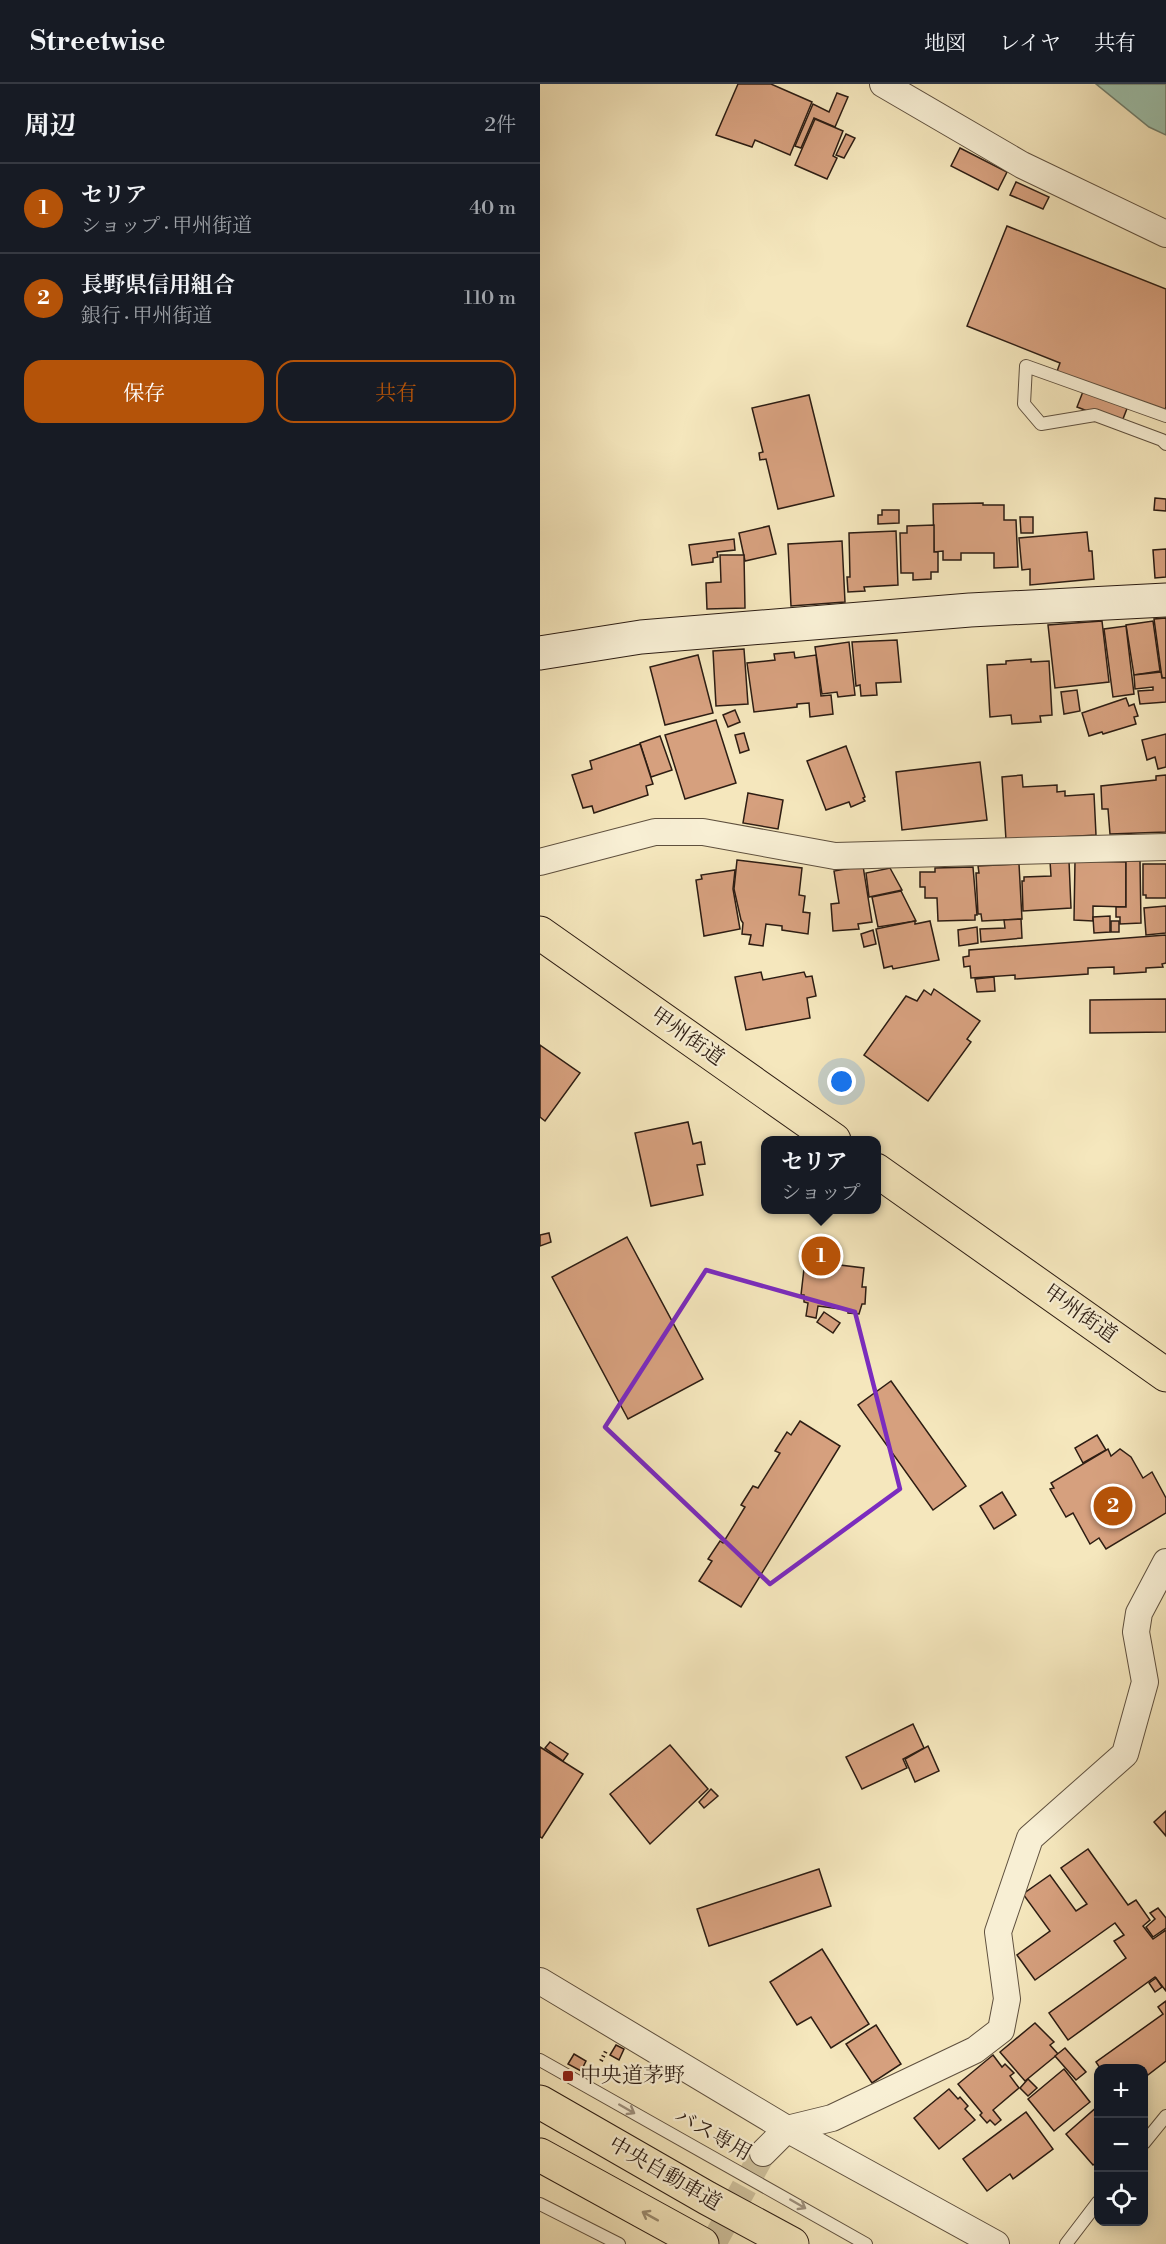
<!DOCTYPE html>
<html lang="ja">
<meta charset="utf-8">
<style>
:root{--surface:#171b24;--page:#242831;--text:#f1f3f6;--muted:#9ea1a6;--line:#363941;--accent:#b45309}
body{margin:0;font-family:"Libre Bodoni","Noto Serif JP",serif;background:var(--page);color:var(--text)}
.controls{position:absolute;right:18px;bottom:18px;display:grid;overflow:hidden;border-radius:12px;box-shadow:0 3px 15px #0003}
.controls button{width:54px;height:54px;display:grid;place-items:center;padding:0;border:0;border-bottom:2px solid var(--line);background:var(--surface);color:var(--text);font:30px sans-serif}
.you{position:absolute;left:302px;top:998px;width:21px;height:21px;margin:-15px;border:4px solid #fff;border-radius:50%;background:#1a73e8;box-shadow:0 0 0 9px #1a73e833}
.badge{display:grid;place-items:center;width:39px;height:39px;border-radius:50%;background:var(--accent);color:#fff;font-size:20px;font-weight:700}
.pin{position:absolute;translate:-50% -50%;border:3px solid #fff;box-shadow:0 2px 6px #0006}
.popup{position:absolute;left:221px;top:1052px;width:120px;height:78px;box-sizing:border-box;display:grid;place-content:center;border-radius:12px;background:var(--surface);filter:drop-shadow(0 2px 4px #0005);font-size:20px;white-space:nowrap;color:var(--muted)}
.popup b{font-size:22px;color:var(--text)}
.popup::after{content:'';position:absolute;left:50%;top:100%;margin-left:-12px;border:12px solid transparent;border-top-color:var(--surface)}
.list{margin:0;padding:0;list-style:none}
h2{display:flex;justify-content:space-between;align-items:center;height:78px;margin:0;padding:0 24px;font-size:26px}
h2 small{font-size:20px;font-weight:400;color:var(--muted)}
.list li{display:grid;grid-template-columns:39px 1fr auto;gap:18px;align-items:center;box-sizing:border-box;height:90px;padding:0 24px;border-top:2px solid var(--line)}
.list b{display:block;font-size:22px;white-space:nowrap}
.list p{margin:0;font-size:20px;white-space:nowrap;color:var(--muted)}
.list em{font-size:20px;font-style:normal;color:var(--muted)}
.actions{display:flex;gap:12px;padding:18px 24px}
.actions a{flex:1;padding:14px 0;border:2px solid var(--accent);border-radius:18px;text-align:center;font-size:21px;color:var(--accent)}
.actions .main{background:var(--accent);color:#fff}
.icon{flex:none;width:33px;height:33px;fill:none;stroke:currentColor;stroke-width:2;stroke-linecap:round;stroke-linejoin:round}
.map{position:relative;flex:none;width:626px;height:2160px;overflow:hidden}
header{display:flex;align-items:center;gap:36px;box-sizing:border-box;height:84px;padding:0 30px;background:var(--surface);border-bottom:2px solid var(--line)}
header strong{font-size:28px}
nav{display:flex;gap:33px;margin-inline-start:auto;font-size:21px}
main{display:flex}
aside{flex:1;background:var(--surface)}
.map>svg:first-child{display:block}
.water{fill:#9dc1ac;stroke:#707f6f;stroke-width:1.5}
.building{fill:#d6a07e;stroke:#2d1d13;stroke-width:1.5}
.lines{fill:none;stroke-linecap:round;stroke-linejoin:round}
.street-tunnel{stroke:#cdbf9b;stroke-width:26;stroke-dasharray:26 13;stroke-linecap:butt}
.lane-casing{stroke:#5f503e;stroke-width:14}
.street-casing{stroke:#5f503e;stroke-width:28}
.secondary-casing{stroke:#2d1d13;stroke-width:35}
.highway-casing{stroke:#2d1d13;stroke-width:35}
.path{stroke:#2d1d13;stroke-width:4;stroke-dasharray:1.5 3;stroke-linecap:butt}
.lane{stroke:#f8efd4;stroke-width:12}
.street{stroke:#f8efd4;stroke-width:26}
.secondary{stroke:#f8efd4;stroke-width:33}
.highway{stroke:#f5e7bd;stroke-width:33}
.oneway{stroke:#9d907d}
.oneway2{stroke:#9b8c70}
.marked{fill:none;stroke:#7b2cbf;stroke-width:4.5;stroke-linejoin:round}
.poi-dot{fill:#8f2418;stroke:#f8efd4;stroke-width:2}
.labels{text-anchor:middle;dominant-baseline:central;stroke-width:4.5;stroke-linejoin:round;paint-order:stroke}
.street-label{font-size:21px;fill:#2d1d13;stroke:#f8efd4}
.poi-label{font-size:21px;fill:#2d1d13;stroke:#f8efd4;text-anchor:start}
</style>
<header>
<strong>Streetwise</strong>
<nav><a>地図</a><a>レイヤ</a><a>共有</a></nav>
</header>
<main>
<aside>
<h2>周辺<small>2件</small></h2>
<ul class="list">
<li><span class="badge">1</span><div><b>セリア</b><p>ショップ · 甲州街道</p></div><em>40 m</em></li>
<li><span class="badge">2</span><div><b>長野県信用組合</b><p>銀行 · 甲州街道</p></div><em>110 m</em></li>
</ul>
<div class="actions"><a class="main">保存</a><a>共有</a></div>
</aside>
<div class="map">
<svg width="626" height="2160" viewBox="0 0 626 2160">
<rect width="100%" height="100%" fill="#f5e7bd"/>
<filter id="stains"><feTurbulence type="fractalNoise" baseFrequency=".00333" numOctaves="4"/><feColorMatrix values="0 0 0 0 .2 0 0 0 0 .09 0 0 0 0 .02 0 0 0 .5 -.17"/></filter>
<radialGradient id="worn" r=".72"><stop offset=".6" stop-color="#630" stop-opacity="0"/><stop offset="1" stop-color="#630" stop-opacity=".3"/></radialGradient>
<polygon class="water" points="556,0 626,0 626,51 609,43"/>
<g class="building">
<polygon points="198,0 231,0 272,18 250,71 215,56 212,63 176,51"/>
<polygon points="297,9 308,13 295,43 274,34 261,64 255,62 273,20 289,28"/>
<polygon points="275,35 303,47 293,72 297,74 287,95 255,81"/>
<polygon points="306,50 315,54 304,74 296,71"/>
<polygon points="420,64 467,88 458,106 411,82"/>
<polygon points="476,98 509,113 503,125 470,111"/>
<polygon points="467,142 626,205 626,323 621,335 588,322 581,340 537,323 544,305 515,293 520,279 427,242"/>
<polygon points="269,311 294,412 238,425 226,375 220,376 219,369 223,368 212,324"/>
<polygon points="615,414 626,415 626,427 614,426"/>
<polygon points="443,419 443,421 464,421 464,436 476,436 478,483 454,484 454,469 421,469 421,476 403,476 403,467 394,468 393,420"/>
<polygon points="342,426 359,426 359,439 338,440 338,431 342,431"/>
<polygon points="480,433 493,433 493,449 481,449"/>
<polygon points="394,441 394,468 398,468 398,488 391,488 391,495 373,496 373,489 361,489 360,449 367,449 367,442"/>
<polygon points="229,442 236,470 205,477 199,449"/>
<polygon points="356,447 358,501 324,503 325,507 308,508 307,493 310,493 309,449"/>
<polygon points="547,448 549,467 552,467 554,495 490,501 490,485 482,486 479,454"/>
<polygon points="194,455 195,466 177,468 178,473 173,474 173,478 152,481 149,461"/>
<polygon points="302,457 305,518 251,522 248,460"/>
<polygon points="626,465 626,493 615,494 613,466"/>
<polygon points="180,471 204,471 205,524 167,525 166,499 181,498"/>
<polygon points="626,534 626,594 622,594 614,535"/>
<polygon points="562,537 569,598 515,604 508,541"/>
<polygon points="613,537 620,587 594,591 586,541"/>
<polygon points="586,542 594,610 573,613 564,545"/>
<polygon points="357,556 361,598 336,599 337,611 321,612 320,601 316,602 312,558"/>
<polygon points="309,558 315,611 298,613 297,608 282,610 275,563"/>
<polygon points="204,565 208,620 176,622 173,567"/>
<polygon points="254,568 255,574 276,571 281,612 291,611 293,630 270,633 269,619 257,620 257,623 214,628 207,579 235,576 234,570"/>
<polygon points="158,571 173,629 125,641 110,583"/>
<polygon points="491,575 491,578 509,577 512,631 500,632 501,638 472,640 471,631 450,633 447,581 466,580 466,577"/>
<polygon points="621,588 622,594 626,594 626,618 600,620 598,607 613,606 613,603 595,605 594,591"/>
<polygon points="537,606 540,627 524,630 521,608"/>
<polygon points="586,614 589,622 594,620 598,632 594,633 596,640 563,650 562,648 549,652 542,629"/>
<polygon points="195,626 200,638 188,643 183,631"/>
<polygon points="176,636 196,699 145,715 125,651"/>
<polygon points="204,649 209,666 200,669 195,651"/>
<polygon points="626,650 626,683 618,685 615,673 607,676 602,656"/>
<polygon points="120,652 132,686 111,693 100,659"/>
<polygon points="100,660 113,700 106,702 108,711 54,729 52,722 43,724 32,691 52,685 50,677"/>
<polygon points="306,662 325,713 323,714 325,717 311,723 309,718 286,726 267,677"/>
<polygon points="440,678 447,736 362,746 356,688"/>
<polygon points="482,691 483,703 517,701 517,708 525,707 525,712 554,710 556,751 466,756 462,693"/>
<polygon points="626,691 626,748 570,750 568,725 562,725 561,702 616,696 616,692"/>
<polygon points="208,709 243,716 238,745 203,739"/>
<polygon points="197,776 262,784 259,811 265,812 263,828 270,829 268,850 242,846 242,842 226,840 223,862 209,860 211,851 202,850 203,839 201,836 194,805"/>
<polygon points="510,777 529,777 531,824 483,827 482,797 484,797 484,793 511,792"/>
<polygon points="535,777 586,778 586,823 553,822 553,837 534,836"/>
<polygon points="586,777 600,777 601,839 580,840 580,833 576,833 576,823 586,823"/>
<polygon points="479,780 482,835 442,837 441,830 438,830 436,789 439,789 438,782"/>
<polygon points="603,780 626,780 626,814 606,814 606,811 603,811"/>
<polygon points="323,782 332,838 318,840 319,845 293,847 291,820 299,819 294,787"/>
<polygon points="433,783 437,831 435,831 435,836 398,837 397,814 385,814 385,803 380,803 380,788 395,788 395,784"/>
<polygon points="350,784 362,806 329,813 326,789"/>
<polygon points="195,786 193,805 200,845 164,852 156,796 162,795 161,791"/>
<polygon points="361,807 376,837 338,843 332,813"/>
<polygon points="626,822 626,849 606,851 604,824"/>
<polygon points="570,832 570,848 554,849 553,833"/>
<polygon points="481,835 482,854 441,858 440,845 465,844 464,836"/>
<polygon points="375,837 375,840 390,837 399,876 353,885 352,882 344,884 336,845"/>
<rect x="571" y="837" width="8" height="11"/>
<polygon points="437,843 438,859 419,862 418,846"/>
<polygon points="333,846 336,860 324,863 321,850"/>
<polygon points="626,851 626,879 622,880 623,883 606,884 606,888 574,890 574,883 548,884 548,890 475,895 475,891 431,894 430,882 424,883 423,873 429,872 429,866"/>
<polygon points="221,888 223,896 264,888 266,893 272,892 276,912 267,914 270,934 206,946 195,893"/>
<polygon points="454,893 455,907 437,908 435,895"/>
<polygon points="394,905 440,937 427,955 431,958 388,1017 324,971 366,912 377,917 384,906 391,911"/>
<polygon points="626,915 626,948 550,949 550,916"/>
<polygon points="0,961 40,989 5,1037 0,1033"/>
<polygon points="148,1038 153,1060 161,1058 165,1080 157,1081 163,1111 111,1122 95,1049"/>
<polygon points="9,1149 11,1158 0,1162 0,1151"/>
<polygon points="87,1153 163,1295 88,1335 12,1193"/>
<polygon points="276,1170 293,1172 292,1180 324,1184 322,1203 326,1203 325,1220 322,1220 319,1230 308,1229 308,1226 278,1222 276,1234 266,1232 268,1219 264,1218 264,1211 261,1211 265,1176 275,1177"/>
<polygon points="284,1228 300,1239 293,1249 277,1238"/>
<polygon points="351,1297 426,1402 393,1426 318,1321"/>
<polygon points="260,1337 300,1362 201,1523 159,1497 172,1477 168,1475 180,1457 183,1459 205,1423 201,1421 213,1402 218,1404 240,1369 235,1367 247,1348 251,1351"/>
<polygon points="557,1351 566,1366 543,1379 535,1364"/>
<polygon points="568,1365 571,1372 580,1365 591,1373 603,1394 612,1388 626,1414 626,1429 566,1465 559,1454 550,1460 533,1429 526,1433 510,1405 514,1404 511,1399"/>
<polygon points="462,1408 476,1431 454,1445 440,1422"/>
<polygon points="373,1640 384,1664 363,1675 367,1684 322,1705 306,1673"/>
<polygon points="10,1658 28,1670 23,1677 5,1664"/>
<polygon points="130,1661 168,1705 110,1760 70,1710"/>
<polygon points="388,1662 399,1687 375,1698 365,1675"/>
<polygon points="0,1663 43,1690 2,1754 0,1753"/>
<polygon points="171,1705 178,1712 164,1724 159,1718"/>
<polygon points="626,1727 626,1752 614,1738"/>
<polygon points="548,1765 588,1821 596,1816 610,1836 603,1842 613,1855 626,1846 626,1907 615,1893 528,1956 509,1929 586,1874 574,1857 584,1851 575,1839 495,1896 477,1871 510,1847 483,1810 510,1791 536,1827 547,1820 521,1784"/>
<polygon points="279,1785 291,1822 169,1862 157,1825"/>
<polygon points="618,1824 626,1834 626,1844 613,1853 606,1843 615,1835 610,1829"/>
<polygon points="282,1865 329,1940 291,1964 271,1933 257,1941 230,1898"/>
<polygon points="616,1894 622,1903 615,1908 609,1899"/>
<polygon points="626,1917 626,1977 604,1994 604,1984 560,1984 556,1978 623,1930 618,1923"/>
<polygon points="495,1939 514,1958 510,1961 518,1970 485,1997 460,1968"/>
<polygon points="336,1941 361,1980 332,1999 306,1960"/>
<polygon points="76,1961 84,1965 79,1976 70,1971"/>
<polygon points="525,1964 546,1988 536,1996 515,1972"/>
<polygon points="34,1970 46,1977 41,1987 28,1980"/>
<polygon points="453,1971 462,1983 465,1980 474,1989 470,1992 479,2004 453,2026 461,2036 455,2041 450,2036 447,2039 440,2031 442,2029 418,2000"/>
<polygon points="524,1985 550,2018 514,2047 488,2015"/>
<polygon points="488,1995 497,2004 488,2012 480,2004"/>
<polygon points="409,2005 418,2015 420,2013 428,2022 425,2025 435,2036 399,2065 374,2034"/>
<polygon points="558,2022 558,2077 553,2081 526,2050"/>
<polygon points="486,2028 513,2065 473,2095 470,2090 447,2107 423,2075"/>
</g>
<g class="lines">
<polyline class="street-tunnel" points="173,2160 223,2069"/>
<g class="lane-casing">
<g id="lane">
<polyline points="626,332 486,282 484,320 501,340 555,331 622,356 626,360"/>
<polyline points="0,1976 326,2160"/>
<polyline points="604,2059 626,2032"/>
<polyline points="0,2120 79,2160"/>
<polyline points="526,2160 558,2118"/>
</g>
</g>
<g class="street-casing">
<g id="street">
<polyline points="343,0 482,81 626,150"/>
<polyline points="0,778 115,748 163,748 295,772 626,763"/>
<polyline points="0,1897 247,2045 456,2160"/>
<polyline points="223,2069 247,2045 292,2034 435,1966 461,1946 467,1915 458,1848 490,1754 585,1670 605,1598 596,1548 599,1529 626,1478"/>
</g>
</g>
<g class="secondary-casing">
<polyline id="secondary" points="0,569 101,553 430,526 626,516"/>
</g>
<g class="highway-casing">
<g id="highway">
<polyline points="0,849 294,1056"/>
<polyline points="336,1086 626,1291"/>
<polyline points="0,2018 167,2114 252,2160"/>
<polyline points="0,2071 162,2160"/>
</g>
</g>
<polyline class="path" points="61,1977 66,1967"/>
<use href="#lane" class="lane"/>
<use href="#street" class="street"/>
<use href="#secondary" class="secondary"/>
<use href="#highway" class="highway"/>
</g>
<defs><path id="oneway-shaft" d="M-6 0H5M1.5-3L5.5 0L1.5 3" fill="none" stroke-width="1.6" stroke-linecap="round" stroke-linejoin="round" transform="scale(1.5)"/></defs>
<g class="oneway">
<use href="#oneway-shaft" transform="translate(87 2025) rotate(30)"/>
<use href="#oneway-shaft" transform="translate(258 2120) rotate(30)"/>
</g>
<use class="oneway2" href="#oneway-shaft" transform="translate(110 2132) rotate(-151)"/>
<path class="marked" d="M166,1186L315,1228L360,1405L230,1500L65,1343Z"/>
<rect class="poi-dot" x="22" y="1986" width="12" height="12" rx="3"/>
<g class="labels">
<g class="street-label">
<text transform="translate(147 953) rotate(35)">甲州街道</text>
<text transform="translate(540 1230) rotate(35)">甲州街道</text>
<text transform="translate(173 2051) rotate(29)">バス専用</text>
<text transform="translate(125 2090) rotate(30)">中央自動車道</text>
</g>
<g class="poi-label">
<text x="40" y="1992">中央道茅野</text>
</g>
</g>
<rect width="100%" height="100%" filter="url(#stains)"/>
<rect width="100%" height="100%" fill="url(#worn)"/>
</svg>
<div class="controls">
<button>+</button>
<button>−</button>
<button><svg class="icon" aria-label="locate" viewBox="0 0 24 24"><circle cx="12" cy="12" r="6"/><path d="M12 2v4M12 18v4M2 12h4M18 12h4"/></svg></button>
</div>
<div class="you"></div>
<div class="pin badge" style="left:281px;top:1172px">1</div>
<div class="popup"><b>セリア</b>ショップ</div>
<div class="pin badge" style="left:573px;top:1422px">2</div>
</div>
</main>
